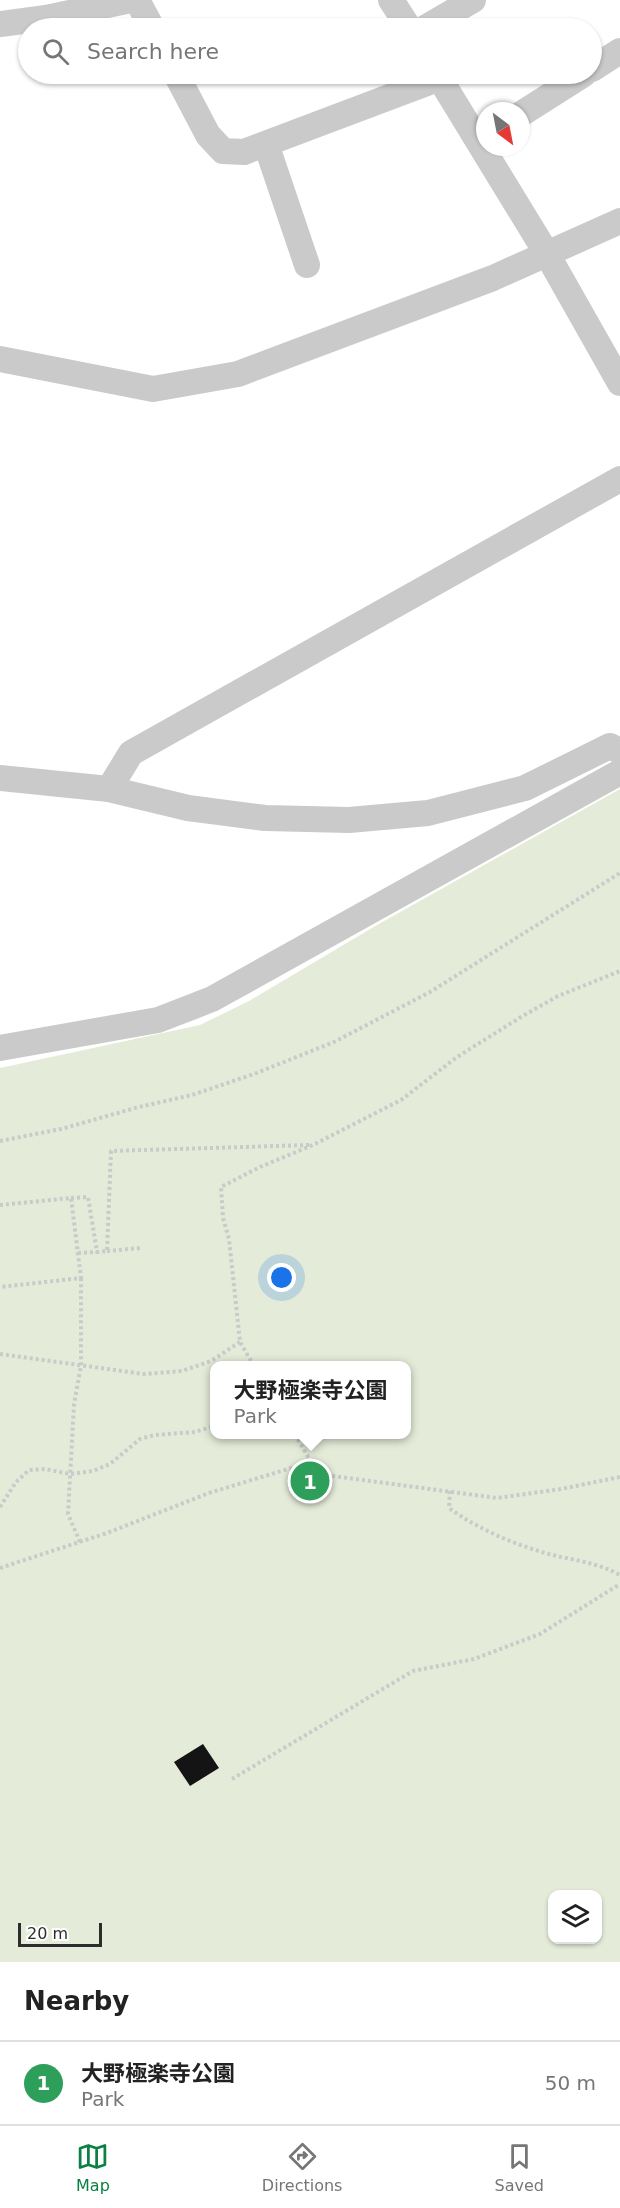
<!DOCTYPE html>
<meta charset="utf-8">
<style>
:root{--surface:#fff;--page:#f2f2f2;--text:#222;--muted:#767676;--line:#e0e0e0;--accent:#0b8043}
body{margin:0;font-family:"DejaVu Sans","Noto Sans JP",sans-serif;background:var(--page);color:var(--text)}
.controls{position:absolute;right:18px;bottom:18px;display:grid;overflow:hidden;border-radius:12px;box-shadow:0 2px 4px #0004}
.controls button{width:54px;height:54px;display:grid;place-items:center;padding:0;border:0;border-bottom:2px solid var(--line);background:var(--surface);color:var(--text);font:30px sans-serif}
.compass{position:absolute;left:476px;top:102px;width:54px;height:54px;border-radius:50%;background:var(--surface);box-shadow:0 2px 4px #0004;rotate:148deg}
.scale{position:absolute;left:18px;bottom:15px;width:84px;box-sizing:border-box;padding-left:6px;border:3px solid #2d2d2d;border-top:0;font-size:16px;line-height:21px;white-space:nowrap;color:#2d2d2d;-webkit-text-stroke:4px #fff;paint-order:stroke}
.you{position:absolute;left:282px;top:1278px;width:21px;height:21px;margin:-15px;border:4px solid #fff;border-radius:50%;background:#1a73e8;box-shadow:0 0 0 9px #1a73e833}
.badge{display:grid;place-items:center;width:39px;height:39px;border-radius:50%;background:var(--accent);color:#fff;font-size:20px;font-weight:700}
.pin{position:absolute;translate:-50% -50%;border:3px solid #fff;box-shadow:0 2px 6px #0006}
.popup{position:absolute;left:210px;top:1361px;width:201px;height:78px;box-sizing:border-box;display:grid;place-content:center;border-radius:12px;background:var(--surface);filter:drop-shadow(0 2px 4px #0005);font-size:20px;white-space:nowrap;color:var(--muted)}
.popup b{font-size:22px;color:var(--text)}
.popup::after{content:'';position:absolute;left:50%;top:100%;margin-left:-12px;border:12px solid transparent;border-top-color:var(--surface)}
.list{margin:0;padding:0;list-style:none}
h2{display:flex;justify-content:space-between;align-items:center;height:78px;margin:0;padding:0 24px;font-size:26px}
h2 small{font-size:20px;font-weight:400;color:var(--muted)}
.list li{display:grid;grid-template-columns:39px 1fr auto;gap:18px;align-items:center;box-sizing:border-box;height:84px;padding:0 24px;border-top:2px solid var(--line)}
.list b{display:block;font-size:22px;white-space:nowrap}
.list p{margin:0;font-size:20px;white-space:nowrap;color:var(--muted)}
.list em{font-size:20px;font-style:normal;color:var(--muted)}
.icon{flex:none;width:33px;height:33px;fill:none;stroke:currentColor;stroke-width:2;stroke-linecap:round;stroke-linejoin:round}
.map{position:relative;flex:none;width:620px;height:1962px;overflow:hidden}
.search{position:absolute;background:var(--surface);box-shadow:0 2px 4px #0004;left:18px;right:18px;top:18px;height:66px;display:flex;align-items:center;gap:15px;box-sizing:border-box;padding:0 21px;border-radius:33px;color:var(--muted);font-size:22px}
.sheet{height:162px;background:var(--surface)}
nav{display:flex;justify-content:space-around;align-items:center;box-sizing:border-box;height:84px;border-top:2px solid var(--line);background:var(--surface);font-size:16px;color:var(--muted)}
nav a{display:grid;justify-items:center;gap:3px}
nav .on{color:var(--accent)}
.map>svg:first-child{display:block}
.green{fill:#e4ecd9;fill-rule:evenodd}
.building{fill:#141414}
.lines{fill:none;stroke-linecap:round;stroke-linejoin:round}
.path{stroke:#cacaca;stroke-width:4;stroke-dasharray:3 3;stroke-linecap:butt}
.minor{stroke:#cacaca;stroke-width:26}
</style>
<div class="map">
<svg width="620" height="1962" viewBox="0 0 620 1962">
<rect width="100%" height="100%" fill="#fff"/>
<path class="green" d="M620,789V1962H0V1068L200,1025L249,1001L377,925ZM214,1366H406V1434H214ZM552,1894H598V1940H552Z"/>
<polygon class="building" points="203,1744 219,1768 190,1786 174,1762"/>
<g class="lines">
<g class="path">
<polyline points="0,1141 61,1129 139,1107 192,1095 254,1074 334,1042 430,992 620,873"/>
<polyline points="71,1198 88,1197 97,1252 107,1251 111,1151 309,1145"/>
<polyline points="0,1205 71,1198 81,1278 0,1287"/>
<polyline points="107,1251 140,1248"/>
<polyline points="78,1253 97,1252"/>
<polyline points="0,1354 144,1374 182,1371 211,1361 240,1342"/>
<polyline points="254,1366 240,1342 229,1239 223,1218 221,1187 260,1167 313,1145 401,1100 457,1057 521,1017 558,996 620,971"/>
<polyline points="295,1434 311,1462"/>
<path d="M450,1491L449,1508C478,1529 511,1543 545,1553C570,1560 597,1562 620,1575"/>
<polyline points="0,1507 16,1482 29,1470 45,1469 70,1474 93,1471 110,1464 140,1439 154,1435 195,1432 214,1426"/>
<polyline points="80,1542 68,1514 74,1404 81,1366 81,1278"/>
<polyline points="0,1568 107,1533 209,1493 311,1462 333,1476 497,1498 561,1489 620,1477"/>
<polyline points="232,1779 413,1671 474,1659 540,1634 620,1584"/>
</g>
<g class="minor">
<polyline points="137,0 152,28"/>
<polyline points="391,0 409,28"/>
<polyline points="0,24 46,18 131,0"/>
<polyline points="425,28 473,0"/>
<polyline points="592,69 620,51"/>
<polyline points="176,74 208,135 223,151 244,152 440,78"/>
<polyline points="437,74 547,254 620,383"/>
<polyline points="521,114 584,74"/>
<polyline points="266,144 307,265"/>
<polyline points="0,359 153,389 238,374 493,278 620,221"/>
<polyline points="0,778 109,789 188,808 265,818 349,820 428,813 525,788 610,746 620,751"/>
<polyline points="109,789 131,753 620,479"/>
<polyline points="0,1048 158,1020 212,999 620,772"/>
</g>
</g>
</svg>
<div class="controls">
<button><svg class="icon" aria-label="layers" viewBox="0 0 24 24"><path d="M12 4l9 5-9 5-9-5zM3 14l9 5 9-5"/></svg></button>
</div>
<svg class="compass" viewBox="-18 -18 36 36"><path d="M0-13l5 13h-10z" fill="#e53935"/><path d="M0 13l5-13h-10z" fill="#767676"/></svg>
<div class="scale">20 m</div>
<div class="you"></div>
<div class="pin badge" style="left:310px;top:1481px;background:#2e9e5b">1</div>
<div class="popup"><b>大野極楽寺公園</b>Park</div>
<div class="search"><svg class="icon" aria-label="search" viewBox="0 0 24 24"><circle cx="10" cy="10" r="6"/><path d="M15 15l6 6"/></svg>Search here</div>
</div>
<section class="sheet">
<h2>Nearby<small></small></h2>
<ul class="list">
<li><span class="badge" style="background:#2e9e5b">1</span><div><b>大野極楽寺公園</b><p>Park</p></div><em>50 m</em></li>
</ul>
</section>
<nav>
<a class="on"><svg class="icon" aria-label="map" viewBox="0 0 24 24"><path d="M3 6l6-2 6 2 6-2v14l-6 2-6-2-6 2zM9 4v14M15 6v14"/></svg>Map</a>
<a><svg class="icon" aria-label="directions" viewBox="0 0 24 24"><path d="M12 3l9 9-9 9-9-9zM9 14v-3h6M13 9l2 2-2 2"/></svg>Directions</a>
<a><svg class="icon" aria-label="saved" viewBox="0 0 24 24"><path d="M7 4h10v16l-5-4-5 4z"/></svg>Saved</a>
</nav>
